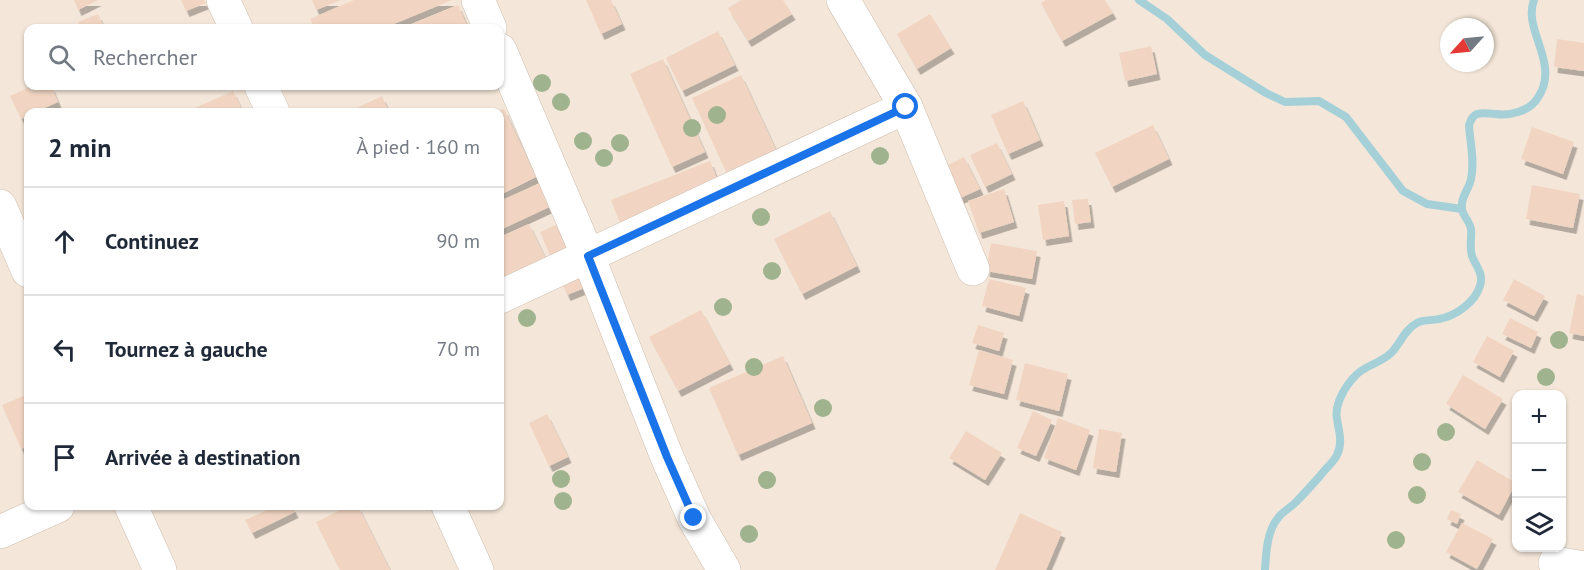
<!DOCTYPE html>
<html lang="fr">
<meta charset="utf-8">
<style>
:root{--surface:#fff;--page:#f2f2f3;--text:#1f2937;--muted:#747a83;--line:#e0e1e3}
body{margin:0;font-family:"PT Sans",sans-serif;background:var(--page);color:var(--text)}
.controls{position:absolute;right:18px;bottom:18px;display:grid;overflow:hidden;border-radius:12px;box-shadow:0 2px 4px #0004}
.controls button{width:54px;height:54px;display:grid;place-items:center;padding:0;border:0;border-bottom:2px solid var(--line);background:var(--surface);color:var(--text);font:30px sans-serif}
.compass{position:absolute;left:1440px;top:18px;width:54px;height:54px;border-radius:50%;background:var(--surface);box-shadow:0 2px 4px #0004;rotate:243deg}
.stop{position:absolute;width:18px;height:18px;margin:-14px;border:4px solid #1a73e8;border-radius:50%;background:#fff}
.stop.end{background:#1a73e8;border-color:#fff;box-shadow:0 2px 6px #0008}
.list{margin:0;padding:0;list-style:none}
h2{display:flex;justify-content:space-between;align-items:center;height:78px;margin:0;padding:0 24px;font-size:26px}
h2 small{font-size:20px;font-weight:400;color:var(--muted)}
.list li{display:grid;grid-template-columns:39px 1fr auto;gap:18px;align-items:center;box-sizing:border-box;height:108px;padding:0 24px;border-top:2px solid var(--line)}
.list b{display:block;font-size:22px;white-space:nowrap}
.list em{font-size:20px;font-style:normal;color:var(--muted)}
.icon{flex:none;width:33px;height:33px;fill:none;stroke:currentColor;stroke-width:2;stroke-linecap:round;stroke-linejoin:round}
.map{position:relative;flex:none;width:1584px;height:570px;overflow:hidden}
.search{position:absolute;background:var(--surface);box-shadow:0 2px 4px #0004;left:24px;top:24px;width:480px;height:66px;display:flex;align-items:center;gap:15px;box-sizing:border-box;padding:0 21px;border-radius:12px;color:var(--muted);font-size:22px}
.panel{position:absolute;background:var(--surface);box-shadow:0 2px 4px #0004;left:24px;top:108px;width:480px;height:402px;border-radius:12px}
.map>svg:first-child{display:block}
.residential{fill:#f4e7d9;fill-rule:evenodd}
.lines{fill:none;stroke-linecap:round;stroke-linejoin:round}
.stream{stroke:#a5d0d8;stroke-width:8}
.building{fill:#f1d5c2;filter:url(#shadow)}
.street-casing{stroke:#cfbeaf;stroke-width:34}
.street{stroke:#fff;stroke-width:33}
.tree{fill:#a0b38f}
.route{stroke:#1a73e8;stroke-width:8}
</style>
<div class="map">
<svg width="1584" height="570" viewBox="0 0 1584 570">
<defs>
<filter id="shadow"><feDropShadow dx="3.5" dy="6" stdDeviation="0" flood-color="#0004"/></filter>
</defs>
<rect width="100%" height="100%" fill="#fcf5ea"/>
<path class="residential" d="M0,0H1584V570H0ZM1449,27H1485V63H1449ZM28,28H500V86H28ZM28,112H500V506H28ZM1516,394H1562V548H1516Z"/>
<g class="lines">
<g class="stream">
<polyline points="1139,0 1167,19 1205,55 1266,93 1285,102 1319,101 1346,117 1403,191 1427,204 1462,209"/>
<path d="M1265,570C1266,553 1267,531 1278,518C1282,512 1290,508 1295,503C1304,494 1312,485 1320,476C1325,469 1333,463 1337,455C1343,442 1339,432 1337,419C1334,404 1346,385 1356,375C1366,365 1381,363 1391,353C1400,344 1405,329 1417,323C1424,319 1432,321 1439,319C1456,316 1475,302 1480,286C1484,273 1476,267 1472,256C1469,247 1472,238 1471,229C1470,222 1463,216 1462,209C1460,197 1469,190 1471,179C1475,161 1470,143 1469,125C1471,120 1472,116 1477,114C1483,112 1490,114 1496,114C1510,116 1529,111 1537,99C1562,64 1522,31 1534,0"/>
</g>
</g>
<g class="building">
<polygon points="74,0 98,0 78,10"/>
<polygon points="181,0 204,0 206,3 186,11"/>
<polygon points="312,0 341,0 316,10"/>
<polygon points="354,0 452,0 384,28 314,28 310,19"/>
<polygon points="586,0 611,0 622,24 601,34"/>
<polygon points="741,0 783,0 792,14 748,41 728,8"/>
<polygon points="1046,0 1105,0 1113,13 1062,41 1041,3"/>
<polygon points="458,5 468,28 402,28"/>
<polygon points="98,14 104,28 81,28 78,22"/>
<polygon points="930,14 951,48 917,69 897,34"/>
<polygon points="718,31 735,65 682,91 666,58"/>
<polygon points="1557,39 1584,43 1584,71 1554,67"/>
<polygon points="1151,46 1157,74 1125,81 1119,53"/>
<polygon points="663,59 705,152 672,167 630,74"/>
<polygon points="741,75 785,169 735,191 692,98"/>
<polygon points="32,86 51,86 58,102 35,112 28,112 28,116 21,119 10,96"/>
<polygon points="233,91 243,112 186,112"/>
<polygon points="382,96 389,112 348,112"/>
<polygon points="1023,101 1040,140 1008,154 991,115"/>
<polygon points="504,109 536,177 500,195 500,112 495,112"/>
<polygon points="1153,125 1169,159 1112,187 1095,153"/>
<polygon points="1532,127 1574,142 1563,174 1521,159"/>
<polygon points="997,143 1012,174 985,187 970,155"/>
<polygon points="964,157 980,189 958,199 942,168"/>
<polygon points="710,161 726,201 627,241 611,200"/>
<polygon points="547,180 558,203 500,230 500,201"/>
<polygon points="1532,185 1580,194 1573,228 1526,219"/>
<polygon points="1004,189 1014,222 979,233 968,201"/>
<polygon points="1088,199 1091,222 1075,224 1072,200"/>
<polygon points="1064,201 1069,236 1043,240 1038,205"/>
<polygon points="830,211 857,266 802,294 774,239"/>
<polygon points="572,218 599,282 567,295 540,232"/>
<polygon points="529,224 549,266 500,288 500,237"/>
<polygon points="991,243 1037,251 1032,279 986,271"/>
<polygon points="989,279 1026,288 1019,316 982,306"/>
<polygon points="1514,279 1545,296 1534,316 1503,300"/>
<polygon points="1577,294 1584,296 1584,336 1569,333"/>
<polygon points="701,310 730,364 678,391 649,337"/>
<polygon points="1510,318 1538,332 1531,348 1502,334"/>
<polygon points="978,325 1004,333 999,351 972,343"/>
<polygon points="1487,336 1514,351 1500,377 1473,362"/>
<polygon points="979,350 1013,360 1004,394 969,385"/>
<polygon points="783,356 812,423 738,455 709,388"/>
<polygon points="1025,363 1068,374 1059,411 1016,400"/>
<polygon points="1463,375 1503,399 1485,429 1446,404"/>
<polygon points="28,394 28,446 21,449 2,405"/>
<polygon points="1033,411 1052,420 1036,456 1017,448"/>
<polygon points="547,414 568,457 549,466 529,423"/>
<polygon points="1058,418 1090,430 1076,470 1044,458"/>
<polygon points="1099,429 1122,433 1116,472 1093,468"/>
<polygon points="966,431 1002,453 985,480 949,458"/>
<polygon points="1477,460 1516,483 1499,515 1458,492"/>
<polygon points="276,506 292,506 295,512 252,533 245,520"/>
<polygon points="349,506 358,506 390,570 340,570 316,522"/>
<polygon points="1451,510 1461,514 1457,524 1447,519"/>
<polygon points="1020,513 1062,532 1046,570 995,570"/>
<polygon points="1462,523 1493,539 1477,569 1446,552"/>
</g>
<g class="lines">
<g class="street-casing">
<g id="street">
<polyline points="223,0 236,28"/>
<polyline points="478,0 490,28"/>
<polyline points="843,0 906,107 973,269"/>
<polyline points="500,50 588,256 667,457 694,518 724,570"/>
<polyline points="261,86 273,112"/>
<polyline points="0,206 28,271"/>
<polyline points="500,297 906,107"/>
<polyline points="131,506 160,570"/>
<polyline points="448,506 477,570"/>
<polyline points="0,532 58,506"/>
<polyline points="1555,563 1584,568"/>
</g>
</g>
<use href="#street" class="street"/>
</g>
<g class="tree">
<circle cx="542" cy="83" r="9"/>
<circle cx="561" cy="102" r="9"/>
<circle cx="717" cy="115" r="9"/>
<circle cx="692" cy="128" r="9"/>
<circle cx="583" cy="141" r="9"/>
<circle cx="620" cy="143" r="9"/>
<circle cx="880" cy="156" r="9"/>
<circle cx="604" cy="158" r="9"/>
<circle cx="761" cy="217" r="9"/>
<circle cx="772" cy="271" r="9"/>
<circle cx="723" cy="307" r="9"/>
<circle cx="527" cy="318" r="9"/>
<circle cx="1559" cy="340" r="9"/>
<circle cx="754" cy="367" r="9"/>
<circle cx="1546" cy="377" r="9"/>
<circle cx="823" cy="408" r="9"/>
<circle cx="1446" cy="432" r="9"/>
<circle cx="1422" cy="462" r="9"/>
<circle cx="561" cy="479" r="9"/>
<circle cx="767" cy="480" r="9"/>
<circle cx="1417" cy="495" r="9"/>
<circle cx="563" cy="501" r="9"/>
<circle cx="749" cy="534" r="9"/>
<circle cx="1396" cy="540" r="9"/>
</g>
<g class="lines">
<polyline class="route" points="694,518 667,457 588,256 906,107"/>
</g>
</svg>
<div class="controls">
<button>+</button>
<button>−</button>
<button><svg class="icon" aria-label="layers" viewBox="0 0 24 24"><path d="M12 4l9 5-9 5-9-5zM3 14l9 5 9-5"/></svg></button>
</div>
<svg class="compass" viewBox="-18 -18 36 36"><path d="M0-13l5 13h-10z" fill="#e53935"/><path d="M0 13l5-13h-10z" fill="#747a83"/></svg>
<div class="stop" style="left:906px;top:107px"></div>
<div class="stop end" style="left:694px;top:518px"></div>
<div class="search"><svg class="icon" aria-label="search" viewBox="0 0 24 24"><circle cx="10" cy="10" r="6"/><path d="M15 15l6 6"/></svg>Rechercher</div>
<section class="panel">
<h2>2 min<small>À pied · 160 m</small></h2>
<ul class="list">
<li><svg class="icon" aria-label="ahead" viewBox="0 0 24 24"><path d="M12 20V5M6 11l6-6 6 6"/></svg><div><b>Continuez</b></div><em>90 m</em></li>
<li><svg class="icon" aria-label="left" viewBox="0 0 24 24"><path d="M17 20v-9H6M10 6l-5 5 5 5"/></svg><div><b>Tournez à gauche</b></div><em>70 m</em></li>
<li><svg class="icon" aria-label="arrive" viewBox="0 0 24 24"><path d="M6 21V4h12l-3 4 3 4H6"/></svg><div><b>Arrivée à destination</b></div></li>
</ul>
</section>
</div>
